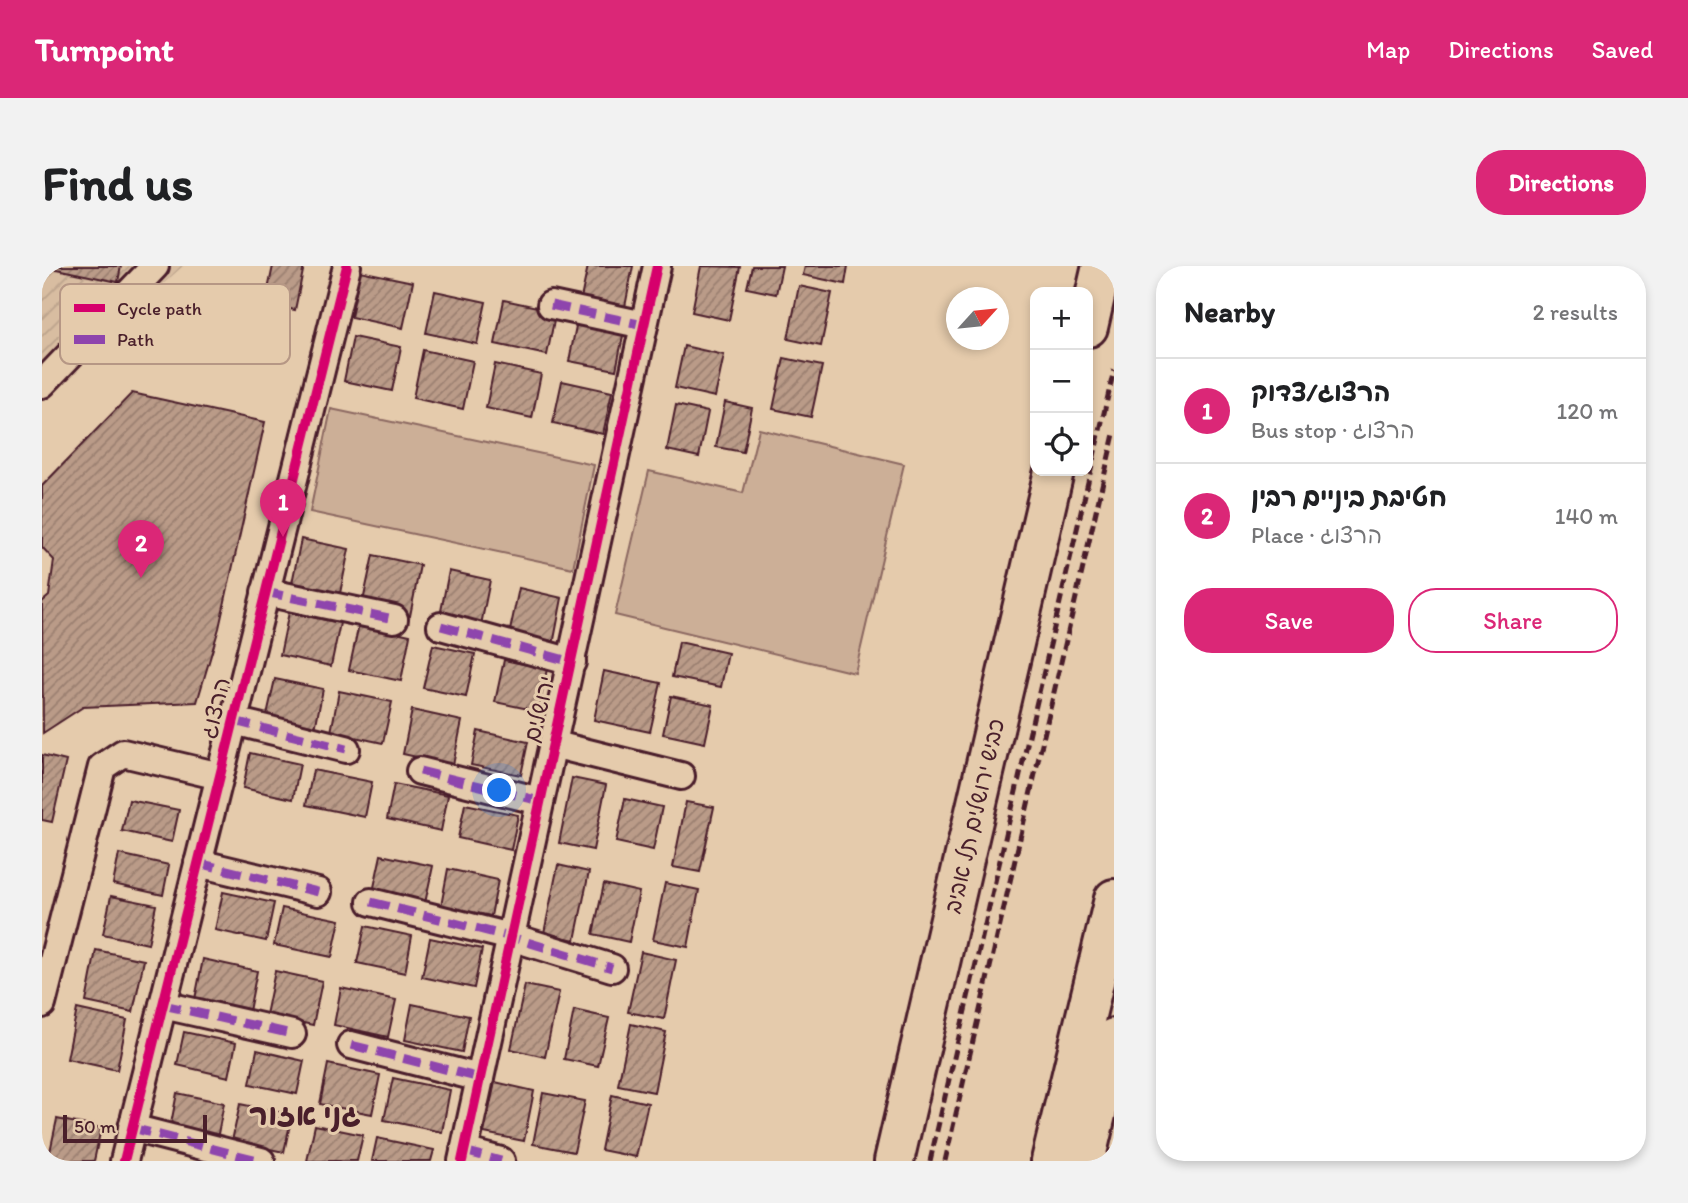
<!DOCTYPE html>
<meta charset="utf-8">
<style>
:root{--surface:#fff;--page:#f2f2f2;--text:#202124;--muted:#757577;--line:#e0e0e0;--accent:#db2777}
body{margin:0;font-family:Itim,"Playpen Sans Hebrew",sans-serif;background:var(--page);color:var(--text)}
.controls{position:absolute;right:21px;top:21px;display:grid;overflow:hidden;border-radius:14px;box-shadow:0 4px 10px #0003}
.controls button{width:63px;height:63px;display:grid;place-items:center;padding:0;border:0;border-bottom:2px solid var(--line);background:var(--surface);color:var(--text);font:35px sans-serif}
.compass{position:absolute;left:904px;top:21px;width:63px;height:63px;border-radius:50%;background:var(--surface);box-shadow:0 4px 10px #0003;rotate:63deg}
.scale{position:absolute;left:21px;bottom:18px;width:144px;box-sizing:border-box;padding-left:7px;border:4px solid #4a1f2b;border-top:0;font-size:19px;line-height:24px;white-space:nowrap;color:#4a1f2b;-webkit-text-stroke:5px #e5cbac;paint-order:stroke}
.you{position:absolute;left:458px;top:525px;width:24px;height:24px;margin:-18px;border:5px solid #fff;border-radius:50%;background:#1a73e8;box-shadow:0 0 0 10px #1a73e833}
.badge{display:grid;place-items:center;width:46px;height:46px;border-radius:50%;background:var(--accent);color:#fff;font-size:23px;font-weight:700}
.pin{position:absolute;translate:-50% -58px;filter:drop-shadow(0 2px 4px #0008)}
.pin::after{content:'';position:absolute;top:37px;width:24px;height:21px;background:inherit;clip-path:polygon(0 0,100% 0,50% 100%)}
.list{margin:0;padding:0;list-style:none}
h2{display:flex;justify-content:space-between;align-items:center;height:91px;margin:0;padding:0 28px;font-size:30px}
h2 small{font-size:23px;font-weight:400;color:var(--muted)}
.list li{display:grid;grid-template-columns:46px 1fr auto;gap:21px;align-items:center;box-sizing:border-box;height:105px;padding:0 28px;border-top:2px solid var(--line)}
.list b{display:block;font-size:26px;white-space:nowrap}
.list p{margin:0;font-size:23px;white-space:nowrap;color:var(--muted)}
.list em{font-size:23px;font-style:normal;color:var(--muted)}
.actions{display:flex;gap:14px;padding:21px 28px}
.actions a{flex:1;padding:16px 0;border:2px solid var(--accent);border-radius:28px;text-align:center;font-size:24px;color:var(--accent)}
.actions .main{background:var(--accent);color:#fff}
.icon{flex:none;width:38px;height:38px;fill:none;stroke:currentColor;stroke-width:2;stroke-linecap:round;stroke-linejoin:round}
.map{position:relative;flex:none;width:1072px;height:895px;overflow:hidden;border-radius:28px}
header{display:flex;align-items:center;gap:42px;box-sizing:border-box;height:98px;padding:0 35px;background:var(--accent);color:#fff}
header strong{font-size:33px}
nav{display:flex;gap:38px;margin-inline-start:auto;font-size:24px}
.intro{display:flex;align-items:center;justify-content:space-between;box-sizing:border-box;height:168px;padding:0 42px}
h1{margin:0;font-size:49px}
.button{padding:18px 32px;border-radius:28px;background:var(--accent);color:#fff;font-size:24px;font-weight:700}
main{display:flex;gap:42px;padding:0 42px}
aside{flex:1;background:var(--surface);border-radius:28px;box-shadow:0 4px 10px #0003}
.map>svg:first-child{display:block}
.industrial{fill:url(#industrial-furrows)}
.green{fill:#ccaf97;stroke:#8b6761;stroke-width:2}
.building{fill:url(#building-hatch);stroke:#4a1f2b;stroke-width:2}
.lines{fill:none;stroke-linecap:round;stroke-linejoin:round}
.minor-casing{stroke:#4a1f2b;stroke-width:32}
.highway-casing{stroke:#4a1f2b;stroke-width:44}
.minor{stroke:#e5cbac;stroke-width:26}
.highway{stroke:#e5cbac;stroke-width:38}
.rail{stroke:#4a1f2b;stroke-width:5;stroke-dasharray:10 5;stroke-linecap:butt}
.quiet{stroke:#8e44ad;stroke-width:9;stroke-dasharray:18 9;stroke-linecap:butt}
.cycleway-casing{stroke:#e5cbac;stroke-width:15}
.cycleway{stroke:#d6006c;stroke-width:10}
.labels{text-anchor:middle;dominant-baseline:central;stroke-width:6;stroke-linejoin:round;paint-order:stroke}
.street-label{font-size:23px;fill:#4a1f2b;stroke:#e5cbac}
.district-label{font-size:30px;font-weight:bold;fill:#4a1f2b;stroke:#e5cbac}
.key{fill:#e5cbac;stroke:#b69785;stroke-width:2}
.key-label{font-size:19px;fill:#4a1f2b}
</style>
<header>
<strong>Turnpoint</strong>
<nav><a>Map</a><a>Directions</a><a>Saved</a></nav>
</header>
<div class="intro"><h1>Find us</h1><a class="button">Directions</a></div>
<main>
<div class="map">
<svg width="1072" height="895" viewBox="0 0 1072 895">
<defs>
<pattern id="industrial-furrows" width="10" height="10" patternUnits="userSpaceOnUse" patternTransform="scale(1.75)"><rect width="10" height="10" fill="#d8bda1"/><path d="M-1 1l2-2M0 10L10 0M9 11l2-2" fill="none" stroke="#bba28b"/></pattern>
<pattern id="building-hatch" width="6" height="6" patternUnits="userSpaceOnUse" patternTransform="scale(1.75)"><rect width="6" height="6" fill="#ba9b88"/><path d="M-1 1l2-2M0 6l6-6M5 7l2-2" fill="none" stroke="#997e6f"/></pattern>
</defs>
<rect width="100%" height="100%" fill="#e5cbac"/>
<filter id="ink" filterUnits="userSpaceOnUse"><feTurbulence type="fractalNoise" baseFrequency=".0143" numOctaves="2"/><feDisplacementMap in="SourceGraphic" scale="14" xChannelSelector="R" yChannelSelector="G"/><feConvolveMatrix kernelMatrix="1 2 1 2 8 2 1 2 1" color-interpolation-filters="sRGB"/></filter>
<g filter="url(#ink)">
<polygon class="industrial" points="0,0 141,0 0,127"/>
<g class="green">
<polygon points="289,143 552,199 531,302 268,246"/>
<polygon points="717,163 862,198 813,407 573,349 607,205 701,227"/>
</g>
<g class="building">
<polygon points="0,0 79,0 76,16"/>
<polygon points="231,0 262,0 253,44 223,38"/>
<polygon points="546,0 591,0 582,46 538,37"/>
<polygon points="659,0 698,1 687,54 650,46"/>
<polygon points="710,0 740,0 734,28 705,22"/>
<polygon points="763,0 806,0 803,18 761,9"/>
<polygon points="318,5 371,16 361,62 309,51"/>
<polygon points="757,20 790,27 779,80 746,73"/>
<polygon points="393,25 444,36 435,78 384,67"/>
<polygon points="462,34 514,45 505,89 453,78"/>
<polygon points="536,50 583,60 574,104 527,95"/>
<polygon points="311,71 359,81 350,125 302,115"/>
<polygon points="642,80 682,89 673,131 633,122"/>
<polygon points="381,84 431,95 421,143 371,132"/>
<polygon points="742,92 780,100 769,151 731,143"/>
<polygon points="453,98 499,108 490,152 444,142"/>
<polygon points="520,115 570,126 561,168 511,157"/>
<polygon points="90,127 223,156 177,362 155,436 41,441 1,467 0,336 7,330 12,294 0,281 0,220"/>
<polygon points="683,136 710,142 701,186 674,181"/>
<polygon points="634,139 666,146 657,191 625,184"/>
<polygon points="259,273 307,283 296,337 248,327"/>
<polygon points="331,289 378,299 368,350 320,340"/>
<polygon points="407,305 448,314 438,364 397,355"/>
<polygon points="477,322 520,332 510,384 466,374"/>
<polygon points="247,346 298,357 289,400 238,389"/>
<polygon points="317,358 368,369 359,415 307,404"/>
<polygon points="637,376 686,387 679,421 630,411"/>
<polygon points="391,379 433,388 424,431 381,422"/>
<polygon points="462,394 505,403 496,445 453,436"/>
<polygon points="562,405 619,417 608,466 552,454"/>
<polygon points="233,413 281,423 272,468 223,458"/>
<polygon points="297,425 350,436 341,477 289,466"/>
<polygon points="629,430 671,439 663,477 621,468"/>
<polygon points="370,444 420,455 411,499 361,488"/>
<polygon points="436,465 486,476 479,509 429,499"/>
<polygon points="208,487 258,498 251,533 201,522"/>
<polygon points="0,489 24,495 10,556 0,554"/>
<polygon points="271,504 330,516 323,551 264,539"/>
<polygon points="530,512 564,519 551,584 517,577"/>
<polygon points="352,518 406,529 399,565 345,553"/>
<polygon points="583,533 620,541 611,584 574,576"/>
<polygon points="87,534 137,544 130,576 80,565"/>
<polygon points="644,536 672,541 658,606 631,601"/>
<polygon points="423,538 476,549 469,584 416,572"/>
<polygon points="77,588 127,599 121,629 71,618"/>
<polygon points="339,589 391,600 383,637 331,626"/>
<polygon points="516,599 547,606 533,674 502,667"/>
<polygon points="406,603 456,614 449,650 399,640"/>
<polygon points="623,617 657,624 646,681 611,674"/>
<polygon points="562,618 597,626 587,676 551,668"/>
<polygon points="181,626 232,637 224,675 173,664"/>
<polygon points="69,630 114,639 106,678 61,668"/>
<polygon points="240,642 298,654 290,691 232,679"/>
<polygon points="323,660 370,670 363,707 315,697"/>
<polygon points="388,672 440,683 432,722 380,711"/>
<polygon points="54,684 102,694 91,746 44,736"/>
<polygon points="599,686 634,694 622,753 586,746"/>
<polygon points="161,693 215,705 207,745 153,733"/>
<polygon points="233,705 280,715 271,759 224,749"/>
<polygon points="483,719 517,726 503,791 469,783"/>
<polygon points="299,722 354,734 346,771 292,759"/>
<polygon points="370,738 427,750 420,786 363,774"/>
<polygon points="35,743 85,754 75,804 25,793"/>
<polygon points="532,744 567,752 556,800 522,793"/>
<polygon points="589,758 624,766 612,826 576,819"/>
<polygon points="142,766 194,777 187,811 135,799"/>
<polygon points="215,784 262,795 255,828 208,818"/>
<polygon points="286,798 338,809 330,848 278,838"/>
<polygon points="351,812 408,824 400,866 342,854"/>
<polygon points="453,816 492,825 482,875 442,867"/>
<polygon points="135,827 182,837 175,873 128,863"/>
<polygon points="501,827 543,835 532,886 491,878"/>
<polygon points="570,829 606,837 594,891 559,884"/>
<polygon points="198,838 250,849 242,886 190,875"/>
<polygon points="15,853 59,862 52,895 6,895"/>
<polygon points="273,859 321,869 315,895 265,895"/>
<polygon points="335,872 392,884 389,895 330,895"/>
</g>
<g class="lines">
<g class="minor-casing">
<g id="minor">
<polyline points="509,39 602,59"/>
<polyline points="0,118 113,0"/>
<polyline points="223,326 352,353"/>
<polyline points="399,360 530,396"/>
<polyline points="192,455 304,483"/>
<polyline points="510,478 639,510"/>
<polyline points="378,505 498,535"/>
<polyline points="156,597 276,626"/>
<polyline points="329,636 469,671 570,702"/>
<polyline points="0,738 60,501 81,487 178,510"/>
<polyline points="121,739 250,768"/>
<polyline points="309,779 438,812"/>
<polyline points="90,862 219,895"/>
<polyline points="422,885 459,895"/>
<polyline points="82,895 305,0"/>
<polyline points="420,895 615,0"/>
</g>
</g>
<g class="highway-casing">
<g id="highway">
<polyline points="1046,61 1060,0"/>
<polyline points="852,895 1012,205"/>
<polyline points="1009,895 1072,633"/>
<polyline points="1043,895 1072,772"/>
</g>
</g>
<use href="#minor" class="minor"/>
<use href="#highway" class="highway"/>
<g class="rail">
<polyline points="888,895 1072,104"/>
<polyline points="903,895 1072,168"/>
</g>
<g class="quiet">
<polyline points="509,39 602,59"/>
<polyline points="223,326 352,353"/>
<polyline points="399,360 530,396"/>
<polyline points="192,455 304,483"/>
<polyline points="378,505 498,535"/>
<polyline points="156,597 276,626"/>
<polyline points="329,636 469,671 570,702"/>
<polyline points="121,739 250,768"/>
<polyline points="309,779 438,812"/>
<polyline points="90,862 219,895"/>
<polyline points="422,885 459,895"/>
</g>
<g class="cycleway-casing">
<g id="cycleway">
<polyline points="82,895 305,0"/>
<polyline points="420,895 615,0"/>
</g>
</g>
<use href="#cycleway" class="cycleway"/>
</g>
</g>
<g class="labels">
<g class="street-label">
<text transform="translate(173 442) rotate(-76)">הרצוג</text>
<text transform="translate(497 443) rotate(-76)">ירושלים</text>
<text transform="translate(932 550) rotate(-77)">כביש ירושלים תל אביב</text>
</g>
<g class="district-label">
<text x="263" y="848">גני אזור</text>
</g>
</g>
<rect x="18" y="18" width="230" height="80" rx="10" class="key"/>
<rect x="32" y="38" width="31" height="8" fill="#d6006c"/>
<rect x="32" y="69" width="31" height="9" fill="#8e44ad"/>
<g class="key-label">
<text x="75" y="49">Cycle path</text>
<text x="75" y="80">Path</text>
</g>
</svg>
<div class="controls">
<button>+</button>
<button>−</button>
<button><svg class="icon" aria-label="locate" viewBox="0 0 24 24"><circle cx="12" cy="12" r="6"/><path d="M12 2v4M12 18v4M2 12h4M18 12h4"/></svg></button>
</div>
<svg class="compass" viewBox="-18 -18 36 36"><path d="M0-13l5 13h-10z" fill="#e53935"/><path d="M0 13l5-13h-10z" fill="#757577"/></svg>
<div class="scale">50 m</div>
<div class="you"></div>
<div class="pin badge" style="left:241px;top:271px">1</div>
<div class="pin badge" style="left:99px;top:312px">2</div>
</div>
<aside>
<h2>Nearby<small>2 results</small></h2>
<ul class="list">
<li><span class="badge">1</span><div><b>הרצוג/צדוק</b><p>Bus stop · הרצוג</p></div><em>120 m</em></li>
<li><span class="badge">2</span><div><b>חטיבת ביניים רבין</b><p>Place · הרצוג</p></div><em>140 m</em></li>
</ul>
<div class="actions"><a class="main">Save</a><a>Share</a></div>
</aside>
</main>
